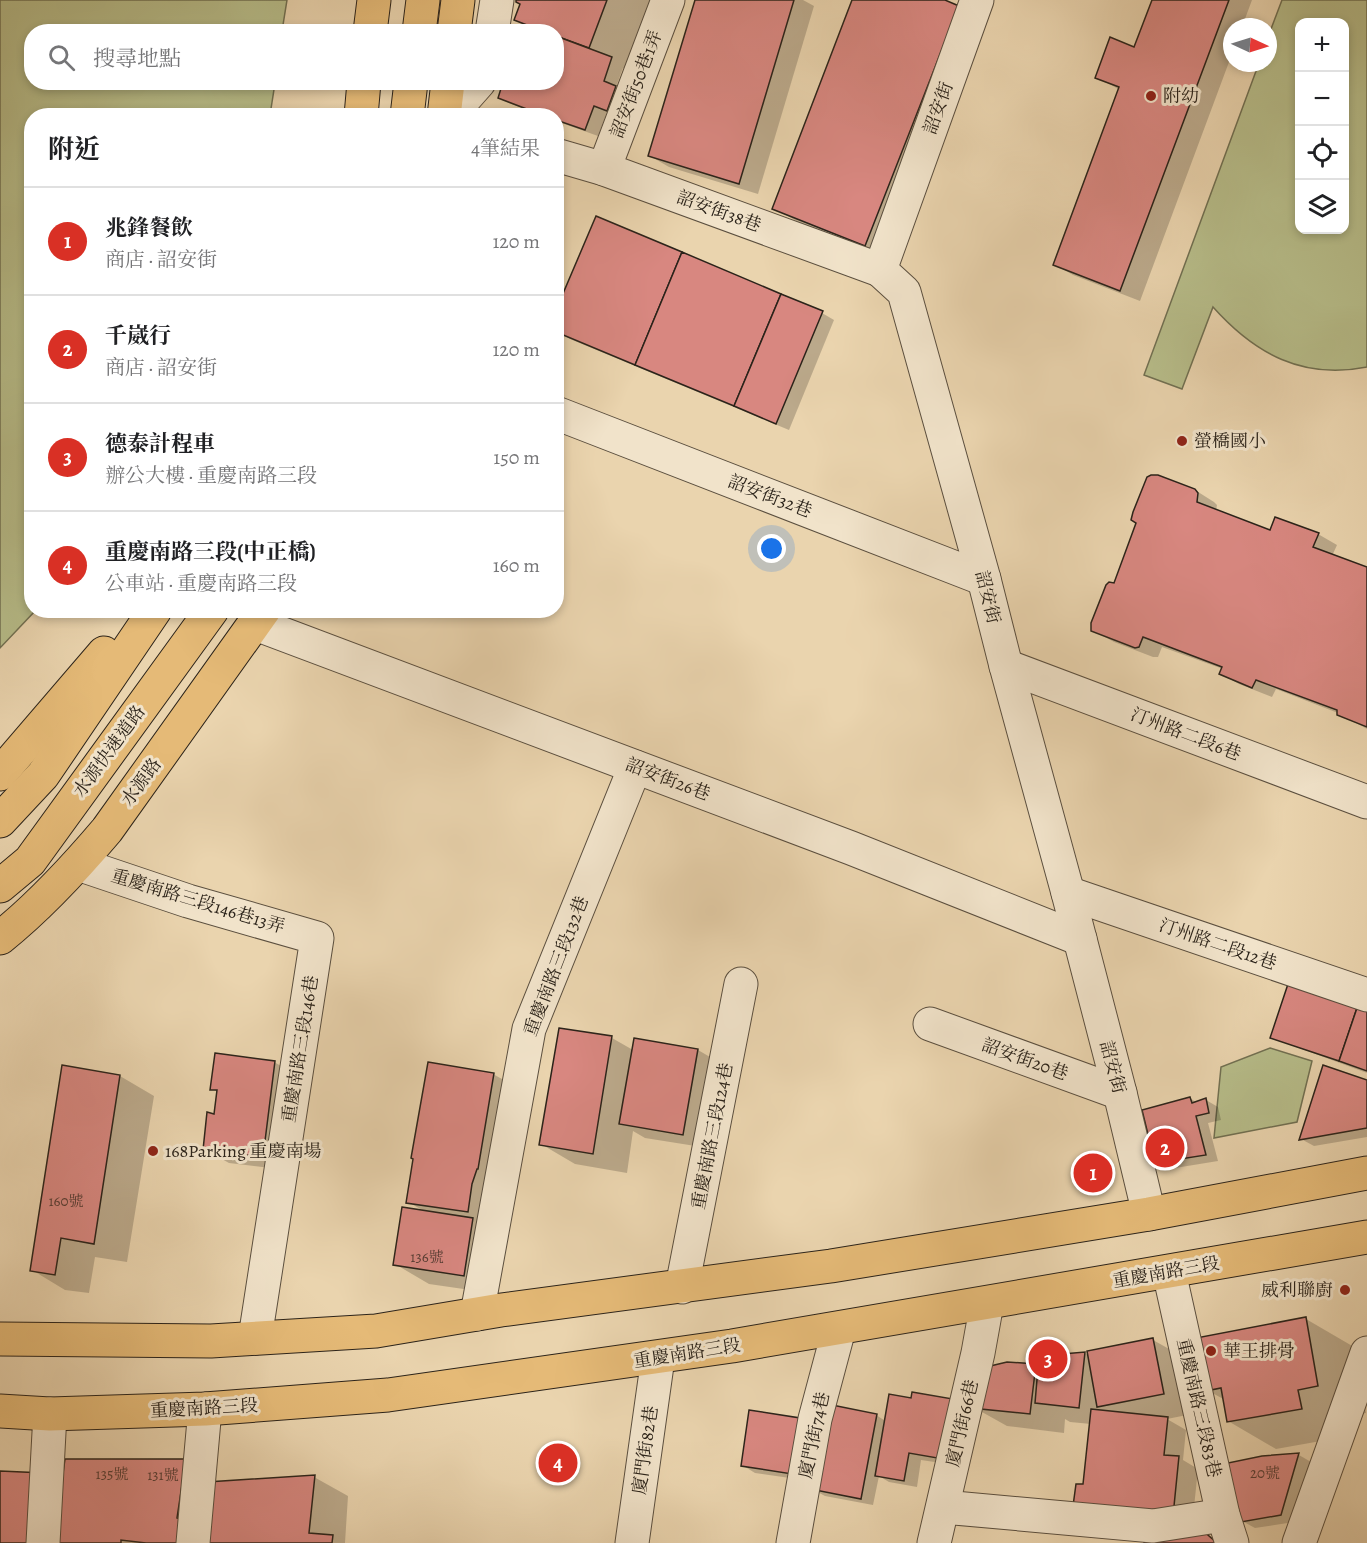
<!DOCTYPE html>
<html lang="zh-TW">
<meta charset="utf-8">
<style>
:root{--surface:#fff;--page:#f6f6f6;--text:#202124;--muted:#757577;--line:#e0e0e0;--accent:#d93025}
body{margin:0;font-family:Alegreya,"Noto Serif TC",serif;background:var(--page);color:var(--text)}
.controls{position:absolute;right:18px;top:18px;display:grid;overflow:hidden;border-radius:12px;box-shadow:0 3px 9px #0003}
.controls button{width:54px;height:54px;display:grid;place-items:center;padding:0;border:0;border-bottom:2px solid var(--line);background:var(--surface);color:var(--text);font:30px sans-serif}
.compass{position:absolute;left:1223px;top:18px;width:54px;height:54px;border-radius:50%;background:var(--surface);box-shadow:0 3px 9px #0003;rotate:94deg}
.you{position:absolute;left:772px;top:549px;width:21px;height:21px;margin:-15px;border:4px solid #fff;border-radius:50%;background:#1a73e8;box-shadow:0 0 0 9px #1a73e833}
.badge{display:grid;place-items:center;width:39px;height:39px;border-radius:50%;background:var(--accent);color:#fff;font-size:20px;font-weight:700}
.pin{position:absolute;translate:-50% -50%;border:3px solid #fff;box-shadow:0 2px 6px #0006}
.list{margin:0;padding:0;list-style:none}
h2{display:flex;justify-content:space-between;align-items:center;height:78px;margin:0;padding:0 24px;font-size:26px}
h2 small{font-size:20px;font-weight:400;color:var(--muted)}
.list li{display:grid;grid-template-columns:39px 1fr auto;gap:18px;align-items:center;box-sizing:border-box;height:108px;padding:0 24px;border-top:2px solid var(--line)}
.list b{display:block;font-size:22px;white-space:nowrap}
.list p{margin:0;font-size:20px;white-space:nowrap;color:var(--muted)}
.list em{font-size:20px;font-style:normal;color:var(--muted)}
.icon{flex:none;width:33px;height:33px;fill:none;stroke:currentColor;stroke-width:2;stroke-linecap:round;stroke-linejoin:round}
.map{position:relative;flex:none;width:1367px;height:1543px;overflow:hidden}
.search{position:absolute;background:var(--surface);box-shadow:0 3px 9px #0003;left:24px;top:24px;width:540px;height:66px;display:flex;align-items:center;gap:15px;box-sizing:border-box;padding:0 21px;border-radius:24px;color:var(--muted);font-size:22px}
.panel{position:absolute;background:var(--surface);box-shadow:0 3px 9px #0003;left:24px;top:108px;width:540px;height:510px;border-radius:24px}
.map>svg:first-child{display:block}
.green{fill:#b7bd8a;stroke:#717052;stroke-width:1.5;fill-rule:evenodd}
.shadow{fill:#0003}
.building{fill:#d88780;stroke:#2b231a;stroke-width:1.5}
.lines{fill:none;stroke-linecap:round;stroke-linejoin:round}
.minor-casing{stroke:#5b4f3f;stroke-width:35}
.major-casing{stroke:#2b231a;stroke-width:35}
.highway-casing{stroke:#2b231a;stroke-width:35}
.minor{stroke:#f1e3ca;stroke-width:33}
.major{stroke:#e5ba77;stroke-width:33}
.highway{stroke:#e5ba77;stroke-width:33}
.poi-dot{fill:#8f2418;stroke:#f1e3ca;stroke-width:2}
.labels{text-anchor:middle;dominant-baseline:central;stroke-width:6;stroke-linejoin:round;paint-order:stroke}
.number-label{font-size:15px;fill:#563c34}
.street-label{font-size:18px;fill:#2b231a;stroke:#f1e3ca}
.poi-label{font-size:18px;fill:#2b231a;stroke:#f1e3ca;text-anchor:start}
</style>
<div class="map">
<svg width="1367" height="1543" viewBox="0 0 1367 1543">
<rect width="100%" height="100%" fill="#ead4ae"/>
<filter id="stains"><feTurbulence type="fractalNoise" baseFrequency=".00333" numOctaves="4"/><feColorMatrix values="0 0 0 0 .2 0 0 0 0 .09 0 0 0 0 .02 0 0 0 .5 -.17"/></filter>
<radialGradient id="worn" r=".72"><stop offset=".6" stop-color="#630" stop-opacity="0"/><stop offset="1" stop-color="#630" stop-opacity=".3"/></radialGradient>
<g class="green">
<polygon points="0,0 287,0 282,31 32,32 32,82 275,83 270,115 32,116 32,610 35,611 0,648"/>
<path d="M1282,0H1367V367C1303,380 1255,354 1213,307L1182,389L1144,375L1259,63H1268V37ZM1344,22V230H1300V22Z"/>
<polygon points="1270,1048 1312,1061 1297,1122 1214,1138 1221,1067"/>
</g>
<g class="shadow">
<polygon points="518,0 658,0 632,71 623,68 616,87 628,94 620,117 607,112 598,136 556,121 556,116 542,116 512,104 500,97 556,82 556,32 525,32 527,26 516,19 522,4"/>
<polygon points="696,0 803,0 814,6 758,194 669,167 650,156"/>
<polygon points="854,0 941,0 958,7 890,258 798,222 774,208"/>
<polygon points="1153,0 1252,0 1242,27 1232,27 1232,54 1140,301 1073,275 1054,264 1120,90 1097,77 1135,49"/>
<polygon points="822,313 834,320 789,430 570,339 556,331"/>
<polygon points="1195,490 1214,502 1217,505 1216,511 1271,532 1318,534 1337,545 1332,556 1367,569 1367,729 1338,713 1276,689 1272,697 1239,684 1221,674 1223,669 1162,647 1158,657 1153,657 1114,642 1094,631 1114,585"/>
<polygon points="1367,1010 1367,1073 1272,1038"/>
<polygon points="612,1038 633,1050 698,1050 722,1064 708,1148 645,1138 633,1131 627,1173 575,1164 541,1144"/>
<polygon points="274,1062 299,1076 287,1170 229,1163 204,1149 215,1115 218,1092 212,1089"/>
<polygon points="64,1067 120,1076 154,1096 127,1262 95,1257 89,1293 65,1290 32,1270"/>
<polygon points="493,1074 518,1088 506,1239 498,1294 429,1284 395,1264 424,1211 408,1202"/>
<polygon points="1367,1081 1367,1137 1314,1146 1301,1139"/>
<polygon points="1190,1098 1197,1103 1206,1100 1218,1107 1221,1120 1208,1123 1218,1161 1169,1169 1156,1162"/>
<polygon points="1306,1319 1354,1347 1366,1413 1345,1417 1349,1436 1276,1449 1228,1421 1225,1400 1207,1390"/>
<polygon points="1153,1340 1187,1359 1197,1413 1167,1419 1186,1430 1183,1460 1198,1469 1193,1517 1085,1486 1091,1424 1070,1422 1065,1419 1064,1433 1007,1426 973,1407 1007,1364 1036,1366 1039,1368 1085,1353 1089,1356"/>
<polygon points="750,1412 804,1480 755,1473 742,1465"/>
<polygon points="876,1415 955,1465 921,1460 917,1487 889,1482 879,1476 873,1505 825,1496 812,1489"/>
<polygon points="1299,1455 1311,1462 1294,1522 1255,1528 1242,1521 1263,1458"/>
<polygon points="0,1472 209,1484 314,1477 348,1496 345,1543 0,1543"/>
</g>
<g class="building">
<polygon points="516,0 607,0 589,48 556,36 556,32 545,32 514,20 520,4 516,2"/>
<polygon points="695,0 794,0 739,184 648,156"/>
<polygon points="852,0 945,0 959,6 865,246 772,209"/>
<polygon points="1152,0 1229,0 1120,291 1053,265 1119,87 1095,78 1110,37 1134,47"/>
<polygon points="526,25 544,32 523,32"/>
<polygon points="556,36 612,57 604,81 616,86 607,111 594,106 585,130 556,120 556,116 545,116 498,98 503,82 556,82"/>
<polygon points="596,216 682,252 635,365 556,332 556,310"/>
<polygon points="682,252 781,294 734,406 635,365"/>
<polygon points="781,294 823,311 776,424 734,406"/>
<polygon points="1151,475 1158,475 1195,489 1198,493 1197,502 1270,530 1275,517 1319,533 1313,547 1367,567 1367,727 1337,715 1337,710 1256,680 1252,688 1219,674 1222,667 1143,637 1139,647 1135,648 1091,631 1091,623 1106,585 1109,582 1114,583 1136,523 1131,520 1133,512 1147,477"/>
<polygon points="1289,981 1358,1005 1339,1061 1270,1038"/>
<polygon points="1358,1005 1367,1008 1367,1071 1339,1061"/>
<polygon points="559,1028 612,1036 593,1154 539,1145"/>
<polygon points="634,1038 698,1049 683,1135 619,1124"/>
<polygon points="215,1053 275,1061 263,1157 203,1150 207,1112 214,1114 217,1090 210,1090"/>
<polygon points="428,1062 494,1073 478,1169 477,1169 472,1184 468,1212 406,1203 413,1159 411,1158"/>
<polygon points="62,1065 120,1075 94,1244 61,1238 55,1275 30,1271"/>
<polygon points="1323,1065 1367,1080 1367,1128 1299,1140"/>
<polygon points="1190,1097 1192,1103 1206,1098 1209,1113 1196,1116 1206,1155 1155,1163 1142,1110"/>
<polygon points="402,1207 473,1218 464,1276 393,1265"/>
<polygon points="1306,1317 1318,1386 1298,1390 1302,1409 1227,1422 1221,1388 1206,1391 1196,1338"/>
<polygon points="1153,1338 1164,1394 1097,1407 1087,1351"/>
<polygon points="1085,1352 1079,1408 1035,1403 1039,1356"/>
<polygon points="1007,1362 1036,1364 1030,1414 971,1408 982,1368"/>
<polygon points="912,1392 953,1399 943,1459 909,1453 904,1481 875,1476 889,1394 911,1398"/>
<polygon points="827,1404 877,1414 861,1499 810,1489"/>
<polygon points="1091,1409 1168,1417 1164,1455 1179,1456 1174,1506 1167,1517 1073,1506 1076,1484 1083,1484"/>
<polygon points="749,1410 800,1418 792,1474 741,1466"/>
<polygon points="1299,1453 1281,1515 1241,1522 1223,1464 1262,1456"/>
<polygon points="65,1459 186,1459 177,1518 180,1519 177,1543 146,1543 121,1540 121,1543 53,1543"/>
<polygon points="0,1471 44,1473 38,1543 0,1543"/>
<polygon points="315,1475 309,1533 333,1535 332,1543 203,1543 207,1482"/>
<polygon points="1200,1528 1217,1543 1144,1543 1145,1538"/>
</g>
<g class="lines">
<g class="minor-casing">
<g id="minor">
<polyline points="977,0 880,270 904,292 984,579 1006,666 1068,893 1120,1093 1149,1214"/>
<polyline points="492,32 497,0"/>
<polyline points="449,116 479,82"/>
<polyline points="556,155 604,169 880,270"/>
<polyline points="604,169 668,0"/>
<polyline points="556,413 984,579"/>
<polyline points="256,624 851,848 1080,939"/>
<polyline points="1006,666 1367,802"/>
<polyline points="78,864 188,901 317,938 255,1338"/>
<polyline points="1068,893 1367,995"/>
<polyline points="930,1024 1120,1093"/>
<polyline points="1169,1272 1223,1515 1232,1543"/>
<polyline points="682,1287 741,984"/>
<polyline points="477,1314 529,1029 635,767"/>
<polyline points="943,1507 1153,1526 1223,1515"/>
<polyline points="43,1543 50,1414"/>
<polyline points="193,1543 205,1409"/>
<polyline points="632,1543 658,1358"/>
<polyline points="793,1543 815,1419 839,1329"/>
<polyline points="934,1543 978,1353 987,1303"/>
<polyline points="1299,1543 1367,1353"/>
</g>
</g>
<g class="major-casing">
<g id="major">
<polyline points="454,32 458,0"/>
<polyline points="444,116 448,82"/>
<path d="M0,938C40,906 74,869 107,830L264,610"/>
<polyline points="0,1339 211,1341 376,1331 501,1310 831,1266 1149,1214 1367,1173"/>
<polyline points="0,1411 50,1414 205,1409 388,1395 732,1346 1367,1237"/>
</g>
</g>
<g class="highway-casing">
<g id="highway">
<polyline points="370,32 374,0"/>
<polyline points="419,32 423,0"/>
<polyline points="361,116 364,82"/>
<polyline points="407,116 411,82"/>
<polyline points="0,774 104,653"/>
<polyline points="0,821 43,775 155,610"/>
<polyline points="0,886 30,861 212,610"/>
</g>
</g>
<use href="#minor" class="minor"/>
<use href="#major" class="major"/>
<use href="#highway" class="highway"/>
</g>
<g class="poi-dot">
<circle cx="1151" cy="96" r="6"/>
<circle cx="1182" cy="441" r="6"/>
<circle cx="153" cy="1151" r="6"/>
<circle cx="1345" cy="1290" r="6"/>
<circle cx="1211" cy="1351" r="6"/>
</g>
<g class="labels">
<g class="number-label">
<text x="66" y="1201">160號</text>
<text x="427" y="1257">136號</text>
<text x="1265" y="1473">20號</text>
<text x="112" y="1474">135號</text>
<text x="163" y="1475">131號</text>
</g>
<g class="street-label">
<text transform="translate(636 84) rotate(-69)">詔安街50巷1弄</text>
<text transform="translate(938 108) rotate(-70)">詔安街</text>
<text transform="translate(719 211) rotate(20)">詔安街38巷</text>
<text transform="translate(770 496) rotate(21)">詔安街32巷</text>
<text transform="translate(988 597) rotate(76)">詔安街</text>
<text transform="translate(1186 734) rotate(21)">汀州路二段6巷</text>
<text transform="translate(109 751) rotate(-54)">水源快速道路</text>
<text transform="translate(668 779) rotate(21)">詔安街26巷</text>
<text transform="translate(141 782) rotate(-54)">水源路</text>
<text transform="translate(198 901) rotate(17)">重慶南路三段146巷13弄</text>
<text transform="translate(1218 944) rotate(19)">汀州路二段12巷</text>
<text transform="translate(556 966) rotate(-69)">重慶南路三段132巷</text>
<text transform="translate(300 1049) rotate(-81)">重慶南路三段146巷</text>
<text transform="translate(1025 1059) rotate(20)">詔安街20巷</text>
<text transform="translate(1113 1067) rotate(75)">詔安街</text>
<text transform="translate(712 1136) rotate(-79)">重慶南路三段124巷</text>
<text transform="translate(1166 1272) rotate(-10)">重慶南路三段</text>
<text transform="translate(687 1353) rotate(-9)">重慶南路三段</text>
<text transform="translate(204 1408) rotate(-3)">重慶南路三段</text>
<text transform="translate(1199 1408) rotate(77)">重慶南路三段83巷</text>
<text transform="translate(962 1423) rotate(-77)">廈門街66巷</text>
<text transform="translate(814 1435) rotate(-78)">廈門街74巷</text>
<text transform="translate(645 1450) rotate(-82)">廈門街82巷</text>
</g>
<g class="poi-label">
<text x="1163" y="96">附幼</text>
<text x="1194" y="441">螢橋國小</text>
<text x="165" y="1151">168Parking 重慶南場</text>
<text x="1333" y="1290" text-anchor="end">威利聯廚</text>
<text x="1223" y="1351">華王排骨</text>
</g>
</g>
<rect width="100%" height="100%" filter="url(#stains)"/>
<rect width="100%" height="100%" fill="url(#worn)"/>
</svg>
<div class="controls">
<button>+</button>
<button>−</button>
<button><svg class="icon" aria-label="locate" viewBox="0 0 24 24"><circle cx="12" cy="12" r="6"/><path d="M12 2v4M12 18v4M2 12h4M18 12h4"/></svg></button>
<button><svg class="icon" aria-label="layers" viewBox="0 0 24 24"><path d="M12 4l9 5-9 5-9-5zM3 14l9 5 9-5"/></svg></button>
</div>
<svg class="compass" viewBox="-18 -18 36 36"><path d="M0-13l5 13h-10z" fill="#e53935"/><path d="M0 13l5-13h-10z" fill="#757577"/></svg>
<div class="you"></div>
<div class="pin badge" style="left:1093px;top:1173px">1</div>
<div class="pin badge" style="left:1165px;top:1148px">2</div>
<div class="pin badge" style="left:1048px;top:1359px">3</div>
<div class="pin badge" style="left:558px;top:1463px">4</div>
<div class="search"><svg class="icon" aria-label="search" viewBox="0 0 24 24"><circle cx="10" cy="10" r="6"/><path d="M15 15l6 6"/></svg>搜尋地點</div>
<section class="panel">
<h2>附近<small>4筆結果</small></h2>
<ul class="list">
<li><span class="badge">1</span><div><b>兆鋒餐飲</b><p>商店 · 詔安街</p></div><em>120 m</em></li>
<li><span class="badge">2</span><div><b>千崴行</b><p>商店 · 詔安街</p></div><em>120 m</em></li>
<li><span class="badge">3</span><div><b>德泰計程車</b><p>辦公大樓 · 重慶南路三段</p></div><em>150 m</em></li>
<li><span class="badge">4</span><div><b>重慶南路三段(中正橋)</b><p>公車站 · 重慶南路三段</p></div><em>160 m</em></li>
</ul>
</section>
</div>
